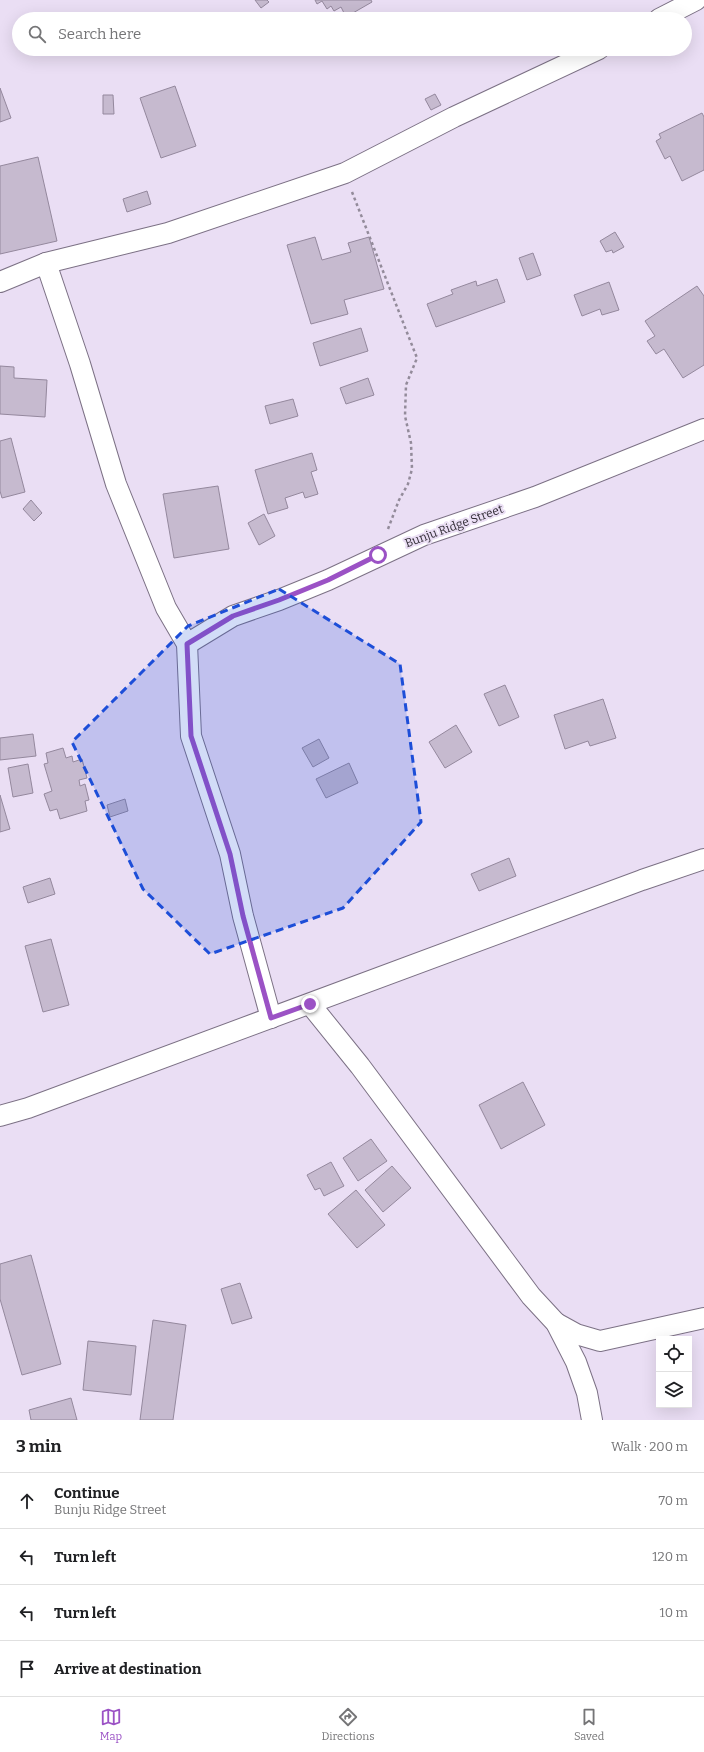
<!DOCTYPE html>
<meta charset="utf-8">
<style>
:root{--surface:#fff;--page:#f2f2f2;--text:#202124;--muted:#757577;--line:#e0e0e0;--accent:#9b52c5}
body{margin:0;font-family:Bitter,serif;background:var(--page);color:var(--text)}
.controls{position:absolute;right:12px;bottom:12px;display:grid;overflow:hidden;border-radius:0px;box-shadow:0 4px 16px #0002}
.controls button{width:36px;height:36px;display:grid;place-items:center;padding:0;border:0;border-bottom:1px solid var(--line);background:var(--surface);color:var(--text);font:20px sans-serif}
.stop{position:absolute;width:12px;height:12px;margin:-9px;border:3px solid #9b52c5;border-radius:50%;background:#fff}
.stop.end{background:#9b52c5;border-color:#fff;box-shadow:0 1px 4px #0008}
.list{margin:0;padding:0;list-style:none}
h2{display:flex;justify-content:space-between;align-items:center;height:52px;margin:0;padding:0 16px;font-size:17px}
h2 small{font-size:13px;font-weight:400;color:var(--muted)}
.list li{display:grid;grid-template-columns:26px 1fr auto;gap:12px;align-items:center;box-sizing:border-box;height:56px;padding:0 16px;border-top:1px solid var(--line)}
.list b{display:block;font-size:15px;white-space:nowrap}
.list p{margin:0;font-size:13px;white-space:nowrap;color:var(--muted)}
.list em{font-size:13px;font-style:normal;color:var(--muted)}
.icon{flex:none;width:22px;height:22px;fill:none;stroke:currentColor;stroke-width:2;stroke-linecap:round;stroke-linejoin:round}
.map{position:relative;flex:none;width:704px;height:1420px;overflow:hidden}
.search{position:absolute;background:var(--surface);box-shadow:0 4px 16px #0002;left:12px;right:12px;top:12px;height:44px;display:flex;align-items:center;gap:10px;box-sizing:border-box;padding:0 14px;border-radius:22px;color:var(--muted);font-size:15px}
.sheet{height:276px;background:var(--surface)}
nav{display:flex;justify-content:space-around;align-items:center;box-sizing:border-box;height:56px;border-top:1px solid var(--line);background:var(--surface);font-size:11px;color:var(--muted)}
nav a{display:grid;justify-items:center;gap:2px}
nav .on{color:var(--accent)}
.map>svg:first-child{display:block}
.building{fill:#c6bacf;stroke:#94889d}
.lines{fill:none;stroke-linecap:round;stroke-linejoin:round}
.street-casing{stroke:#7c7185;stroke-width:22}
.path{stroke:#938b9a;stroke-width:2.5;stroke-dasharray:3 3;stroke-linecap:butt}
.street{stroke:#fff;stroke-width:20}
.route{stroke:#9b52c5;stroke-width:5}
.marked{fill:#1d4ed8;fill-opacity:0.2;stroke:#1d4ed8;stroke-width:3;stroke-dasharray:8 5;stroke-linejoin:round}
.labels{text-anchor:middle;dominant-baseline:central;stroke-width:4;stroke-linejoin:round;paint-order:stroke}
.street-label{font-size:12px;fill:#332e37;stroke:#eadef4}
</style>
<div class="map">
<svg width="704" height="1420" viewBox="0 0 704 1420">
<rect width="100%" height="100%" fill="#eadef4"/>
<g class="building">
<polygon points="255,0 267,0 269,2 261,8"/>
<polygon points="315,0 371,0 372,2 346,17 341,7 334,11 331,6 327,9 322,1 317,4"/>
<polygon points="175,86 196,146 161,158 140,98"/>
<polygon points="0,88 11,118 0,122"/>
<polygon points="435,94 441,105 431,110 425,99"/>
<polygon points="103,95 113,95 114,114 103,114"/>
<polygon points="702,113 704,117 704,170 682,181 670,156 665,159 656,141 661,138 659,134"/>
<polygon points="38,157 57,241 0,254 0,166"/>
<polygon points="147,191 151,204 127,212 123,199"/>
<polygon points="615,232 624,247 613,253 612,250 606,252 600,241"/>
<polygon points="315,237 322,260 351,252 348,243 369,237 384,289 344,300 348,314 311,324 287,245"/>
<polygon points="533,253 541,275 527,280 519,258"/>
<polygon points="497,279 505,302 436,327 427,304 453,294 451,290 476,281 477,286"/>
<polygon points="609,282 619,310 602,315 600,309 582,316 574,295"/>
<polygon points="697,286 704,296 704,365 683,378 664,349 656,354 647,341 655,336 645,321"/>
<polygon points="361,328 368,351 320,366 313,343"/>
<polygon points="0,366 14,367 14,378 47,380 45,417 0,414"/>
<polygon points="368,378 374,395 346,404 340,388"/>
<polygon points="293,399 298,416 270,424 265,406"/>
<polygon points="11,438 25,492 2,498 0,491 0,441"/>
<polygon points="312,453 317,470 311,472 318,494 305,498 303,492 285,498 288,508 268,514 255,470"/>
<polygon points="218,486 229,549 174,558 163,494"/>
<polygon points="31,500 42,513 34,521 23,509"/>
<polygon points="264,514 275,536 259,545 248,523"/>
<polygon points="505,685 519,717 499,726 484,694"/>
<polygon points="603,699 616,738 590,746 588,741 565,749 554,715"/>
<polygon points="456,725 472,752 445,768 429,742"/>
<polygon points="33,734 36,756 0,760 0,738"/>
<polygon points="319,739 329,758 313,767 302,748"/>
<polygon points="63,748 66,758 72,756 73,762 82,759 87,778 79,780 80,786 85,784 89,800 85,801 87,811 60,819 57,809 50,811 44,794 52,791 44,764 48,763 46,753"/>
<polygon points="349,763 358,783 326,798 316,779"/>
<polygon points="28,764 33,793 13,797 8,768"/>
<polygon points="0,795 10,829 0,832"/>
<polygon points="125,799 128,811 110,817 107,805"/>
<polygon points="509,858 516,876 479,891 471,874"/>
<polygon points="50,878 55,894 28,903 23,887"/>
<polygon points="51,939 69,1005 43,1012 25,946"/>
<polygon points="523,1082 545,1125 501,1149 479,1105"/>
<polygon points="371,1139 387,1161 358,1181 343,1158"/>
<polygon points="331,1162 344,1186 324,1196 320,1188 315,1190 307,1175"/>
<polygon points="392,1166 411,1188 383,1212 365,1190"/>
<polygon points="356,1190 385,1225 357,1248 328,1214"/>
<polygon points="31,1255 61,1364 22,1375 0,1299 0,1264"/>
<polygon points="240,1283 252,1318 232,1324 221,1289"/>
<polygon points="153,1320 186,1325 173,1420 140,1420"/>
<polygon points="88,1341 136,1346 131,1395 83,1390"/>
<polygon points="71,1398 77,1420 31,1420 29,1410"/>
</g>
<g class="lines">
<g class="street-casing">
<g id="street">
<polyline points="659,19 696,0"/>
<polyline points="46,263 80,364 116,484 166,608 187,644 191,736 230,854 243,916 271,1018"/>
<polyline points="0,282 46,263 168,233 345,173 454,117 599,49"/>
<polyline points="187,644 233,616 279,600 328,580 424,535 535,497 704,429"/>
<polyline points="310,1004 360,1066 531,1296 556,1323 576,1362 587,1393 592,1420"/>
<polyline points="0,1116 28,1108 642,880 704,859"/>
<polyline points="556,1323 576,1334 600,1341 704,1318"/>
</g>
</g>
<polyline class="path" points="352,192 417,358 406,385 405,416 411,443 412,469 408,484 399,500 388,529"/>
<use href="#street" class="street"/>
</g>
<g class="lines">
<polyline class="route" points="310,1004 271,1018 243,916 230,854 191,736 187,644 233,616 279,600 328,580 378,555"/>
</g>
<path class="marked" d="M279,589L400,664L421,822L343,908L210,954L143,889L72,742L188,626Z"/>
<g class="labels">
<g class="street-label">
<text transform="translate(454 526) rotate(-20)">Bunju Ridge Street</text>
</g>
</g>
</svg>
<div class="controls">
<button><svg class="icon" aria-label="locate" viewBox="0 0 24 24"><circle cx="12" cy="12" r="6"/><path d="M12 2v4M12 18v4M2 12h4M18 12h4"/></svg></button>
<button><svg class="icon" aria-label="layers" viewBox="0 0 24 24"><path d="M12 4l9 5-9 5-9-5zM3 14l9 5 9-5"/></svg></button>
</div>
<div class="stop" style="left:378px;top:555px"></div>
<div class="stop end" style="left:310px;top:1004px"></div>
<div class="search"><svg class="icon" aria-label="search" viewBox="0 0 24 24"><circle cx="10" cy="10" r="6"/><path d="M15 15l6 6"/></svg>Search here</div>
</div>
<section class="sheet">
<h2>3 min<small>Walk · 200 m</small></h2>
<ul class="list">
<li><svg class="icon" aria-label="ahead" viewBox="0 0 24 24"><path d="M12 20V5M6 11l6-6 6 6"/></svg><div><b>Continue</b><p>Bunju Ridge Street</p></div><em>70 m</em></li>
<li><svg class="icon" aria-label="left" viewBox="0 0 24 24"><path d="M17 20v-9H6M10 6l-5 5 5 5"/></svg><div><b>Turn left</b></div><em>120 m</em></li>
<li><svg class="icon" aria-label="left" viewBox="0 0 24 24"><path d="M17 20v-9H6M10 6l-5 5 5 5"/></svg><div><b>Turn left</b></div><em>10 m</em></li>
<li><svg class="icon" aria-label="arrive" viewBox="0 0 24 24"><path d="M6 21V4h12l-3 4 3 4H6"/></svg><div><b>Arrive at destination</b></div></li>
</ul>
</section>
<nav>
<a class="on"><svg class="icon" aria-label="map" viewBox="0 0 24 24"><path d="M3 6l6-2 6 2 6-2v14l-6 2-6-2-6 2zM9 4v14M15 6v14"/></svg>Map</a>
<a><svg class="icon" aria-label="directions" viewBox="0 0 24 24"><path d="M12 3l9 9-9 9-9-9zM9 14v-3h6M13 9l2 2-2 2"/></svg>Directions</a>
<a><svg class="icon" aria-label="saved" viewBox="0 0 24 24"><path d="M7 4h10v16l-5-4-5 4z"/></svg>Saved</a>
</nav>
